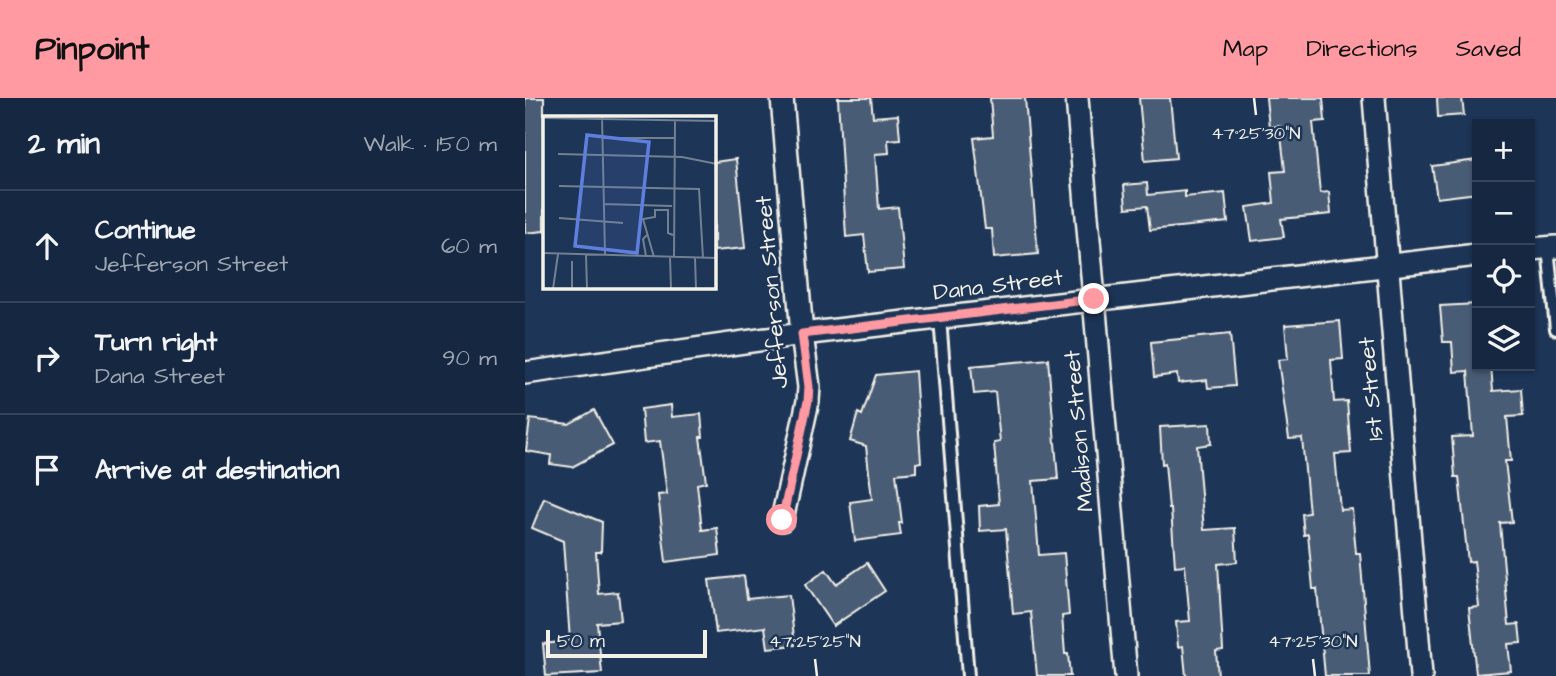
<!DOCTYPE html>
<meta charset="utf-8">
<style>
:root{--surface:#162841;--page:#1f3048;--text:#f1f3f6;--muted:#9ea6b1;--line:#35445a;--accent:#ff9aa2}
body{margin:0;font-family:"Architects Daughter",sans-serif;background:var(--page);color:var(--text)}
.controls{position:absolute;right:21px;top:21px;display:grid;overflow:hidden;border-radius:0px;box-shadow:0 2px 5px #0004}
.controls button{width:63px;height:63px;display:grid;place-items:center;padding:0;border:0;border-bottom:2px solid var(--line);background:var(--surface);color:var(--text);font:35px sans-serif}
.scale{position:absolute;left:21px;bottom:18px;width:161px;box-sizing:border-box;padding-left:7px;border:4px solid #f4f1e8;border-top:0;font-size:19px;line-height:24px;white-space:nowrap;color:#f4f1e8;-webkit-text-stroke:5px #1d3557;paint-order:stroke}
.stop{position:absolute;width:21px;height:21px;margin:-16px;border:5px solid #ff9aa2;border-radius:50%;background:#fff}
.stop.end{background:#ff9aa2;border-color:#fff;box-shadow:0 2px 7px #0008}
.list{margin:0;padding:0;list-style:none}
h2{display:flex;justify-content:space-between;align-items:center;height:91px;margin:0;padding:0 28px;font-size:30px}
h2 small{font-size:23px;font-weight:400;color:var(--muted)}
.list li{display:grid;grid-template-columns:46px 1fr auto;gap:21px;align-items:center;box-sizing:border-box;height:112px;padding:0 28px;border-top:2px solid var(--line)}
.list b{display:block;font-size:26px;white-space:nowrap}
.list p{margin:0;font-size:23px;white-space:nowrap;color:var(--muted)}
.list em{font-size:23px;font-style:normal;color:var(--muted)}
.icon{flex:none;width:38px;height:38px;fill:none;stroke:currentColor;stroke-width:2;stroke-linecap:round;stroke-linejoin:round}
.map{position:relative;flex:none;width:1031px;height:578px;overflow:hidden}
header{display:flex;align-items:center;gap:42px;box-sizing:border-box;height:98px;padding:0 35px;background:var(--accent);color:#111}
header strong{font-size:33px}
nav{display:flex;gap:38px;margin-inline-start:auto;font-size:24px}
main{display:flex}
aside{flex:1;background:var(--surface)}
.map>svg:first-child{display:block}
.building{fill:#485b74;stroke:#f4f1e8;stroke-width:2}
.lines{fill:none;stroke-linecap:round;stroke-linejoin:round}
.service-casing{stroke:#f4f1e8;stroke-width:16}
.minor-casing{stroke:#f4f1e8;stroke-width:26}
.service{stroke:#1d3557;stroke-width:10}
.minor{stroke:#1d3557;stroke-width:21}
.route{stroke:#ff9aa2;stroke-width:9}
.ticks{fill:none;stroke:#f4f1e8;stroke-width:2.5}
.labels{text-anchor:middle;dominant-baseline:central;stroke-width:5;stroke-linejoin:round;paint-order:stroke}
.street-label{font-size:23px;fill:#f4f1e8;stroke:#1d3557}
.inset-road{fill:none;stroke:#738091;stroke-width:2}
.view{fill:#5e7fdd;fill-opacity:0.15;stroke:#5e7fdd;stroke-width:3.5}
.inset-edge{fill:none;stroke:#f4f1e8;stroke-width:3.5}
.ticks-label{font-size:18px;text-anchor:middle;fill:#f4f1e8;stroke:#1d3557;stroke-width:5;stroke-linejoin:round;paint-order:stroke}
</style>
<header>
<strong>Pinpoint</strong>
<nav><a>Map</a><a>Directions</a><a>Saved</a></nav>
</header>
<main>
<aside>
<h2>2 min<small>Walk · 150 m</small></h2>
<ul class="list">
<li><svg class="icon" aria-label="ahead" viewBox="0 0 24 24"><path d="M12 20V5M6 11l6-6 6 6"/></svg><div><b>Continue</b><p>Jefferson Street</p></div><em>60 m</em></li>
<li><svg class="icon" aria-label="right" viewBox="0 0 24 24"><path d="M7 20v-9h11M14 6l5 5-5 5"/></svg><div><b>Turn right</b><p>Dana Street</p></div><em>90 m</em></li>
<li><svg class="icon" aria-label="arrive" viewBox="0 0 24 24"><path d="M6 21V4h12l-3 4 3 4H6"/></svg><div><b>Arrive at destination</b></div></li>
</ul>
</aside>
<div class="map">
<svg width="1031" height="578" viewBox="0 0 1031 578">
<rect width="100%" height="100%" fill="#1d3557"/>
<filter id="ink" filterUnits="userSpaceOnUse"><feTurbulence type="fractalNoise" baseFrequency=".0143" numOctaves="2"/><feDisplacementMap in="SourceGraphic" scale="14" xChannelSelector="R" yChannelSelector="G"/><feConvolveMatrix kernelMatrix="1 2 1 2 8 2 1 2 1" color-interpolation-filters="sRGB"/></filter>
<g filter="url(#ink)">
<g class="building">
<polygon points="0,0 19,0 19,133 0,135"/>
<polygon points="313,0 346,0 348,19 373,17 375,41 363,42 364,55 350,56 354,111 373,109 379,171 343,174 339,137 321,139"/>
<polygon points="465,0 500,0 513,156 469,160 467,131 460,131 449,40 468,38"/>
<polygon points="614,0 645,0 651,60 620,63"/>
<polygon points="741,0 798,0 800,23 788,24 795,95 804,94 806,116 756,121 759,139 727,143 722,109 749,105 746,74 760,73 755,28 744,29"/>
<polygon points="912,0 937,0 939,17 913,19"/>
<polygon points="211,61 220,150 189,153 189,64"/>
<polygon points="952,62 952,95 912,100 907,68"/>
<polygon points="622,85 623,97 660,93 660,99 700,95 703,124 625,132 622,108 601,110 599,87"/>
<polygon points="952,206 952,268 966,268 968,293 996,291 998,318 982,319 986,363 980,363 987,424 975,425 984,527 994,526 996,545 983,546 986,573 951,576 944,510 954,509 949,463 943,464 934,379 930,379 927,339 948,338 943,273 929,274 927,244 918,244 915,208"/>
<polygon points="815,223 818,261 806,262 809,304 822,303 826,355 810,356 815,412 827,411 831,455 835,455 845,578 800,578 792,491 788,491 783,436 779,437 777,416 784,415 777,340 764,341 753,262 763,261 760,227"/>
<polygon points="705,236 710,288 683,290 682,282 653,285 652,276 629,279 626,244"/>
<polygon points="523,261 533,381 508,383 514,457 539,455 544,517 537,518 540,556 543,556 545,578 512,578 506,514 488,516 481,431 455,433 454,408 474,406 469,345 475,344 470,294 449,296 446,268"/>
<polygon points="390,273 396,364 391,365 391,374 371,376 377,425 374,425 376,437 330,443 325,404 347,401 341,348 325,343 333,315 337,317 351,277"/>
<polygon points="146,307 147,319 176,316 178,339 175,339 181,384 172,386 177,432 192,430 195,457 141,464 133,397 142,396 135,343 119,345 116,311"/>
<polygon points="69,312 88,347 47,369 25,366 26,357 1,353 5,321 44,326"/>
<polygon points="685,326 686,346 672,348 679,432 710,430 712,464 693,466 698,552 691,553 693,578 661,578 658,548 653,549 651,524 665,523 660,467 650,468 646,411 644,411 640,365 637,366 635,329"/>
<polygon points="19,400 77,424 76,454 71,454 74,496 93,494 96,523 72,525 77,575 21,578 18,546 45,543 38,443 7,430"/>
<polygon points="342,465 360,493 308,528 280,487 301,472 311,486"/>
<polygon points="219,478 222,501 264,497 270,547 243,550 240,529 191,535 184,482"/>
</g>
<g class="lines">
<g class="service-casing">
<g id="service">
<polyline points="1023,149 1031,231"/>
<polyline points="415,220 443,578"/>
</g>
</g>
<g class="minor-casing">
<g id="minor">
<polyline points="257,0 277,236 284,289 283,303 257,422"/>
<polyline points="552,0 601,578"/>
<polyline points="849,0 896,578"/>
<polyline points="1005,151 1031,149"/>
<polyline points="0,275 277,236 952,157"/>
</g>
</g>
<use href="#service" class="service"/>
<use href="#minor" class="minor"/>
</g>
</g>
<g class="lines" filter="url(#ink)">
<polyline class="route" points="257,422 283,303 284,289 277,236 569,201"/>
</g>
<path class="ticks" d="M729,0L731,17M290,561L292,578M788,561L790,578"/>
<g class="labels">
<g class="street-label">
<text transform="translate(473 187) rotate(-7)">Dana Street</text>
<text transform="translate(247 194) rotate(-95)">Jefferson Street</text>
<text transform="translate(846 291) rotate(-95)">1st Street</text>
<text transform="translate(554 333) rotate(-95)">Madison Street</text>
</g>
</g>
<g transform="translate(18 18)">
<rect width="173" height="173" fill="#1d3557"/>
<path class="inset-road" d="M59,0L62,139M0,2L174,5M60,22H131M15,38L139,41L174,48M16,70L156,73L160,142M60,88L129,90M16,102L80,107M0,137L174,142M43,139L44,173M103,140L100,123L104,119M111,141L100,103L112,101V94H125V117L130,119M127,141L128,173M131,141L132,4M152,142L153,173M29,145V173M10,173L15,138"/>
<path class="view" d="M44,19L106,26L94,137L32,130Z"/>
<rect width="173" height="173" class="inset-edge"/>
</g>
<g class="ticks-label">
<text x="731" y="41">47°25'30"N</text>
<text x="290" y="549">47°25'25"N</text>
<text x="788" y="549">47°25'30"N</text>
</g>
</svg>
<div class="controls">
<button>+</button>
<button>−</button>
<button><svg class="icon" aria-label="locate" viewBox="0 0 24 24"><circle cx="12" cy="12" r="6"/><path d="M12 2v4M12 18v4M2 12h4M18 12h4"/></svg></button>
<button><svg class="icon" aria-label="layers" viewBox="0 0 24 24"><path d="M12 4l9 5-9 5-9-5zM3 14l9 5 9-5"/></svg></button>
</div>
<div class="scale">50 m</div>
<div class="stop" style="left:257px;top:422px"></div>
<div class="stop end" style="left:569px;top:201px"></div>
</div>
</main>
